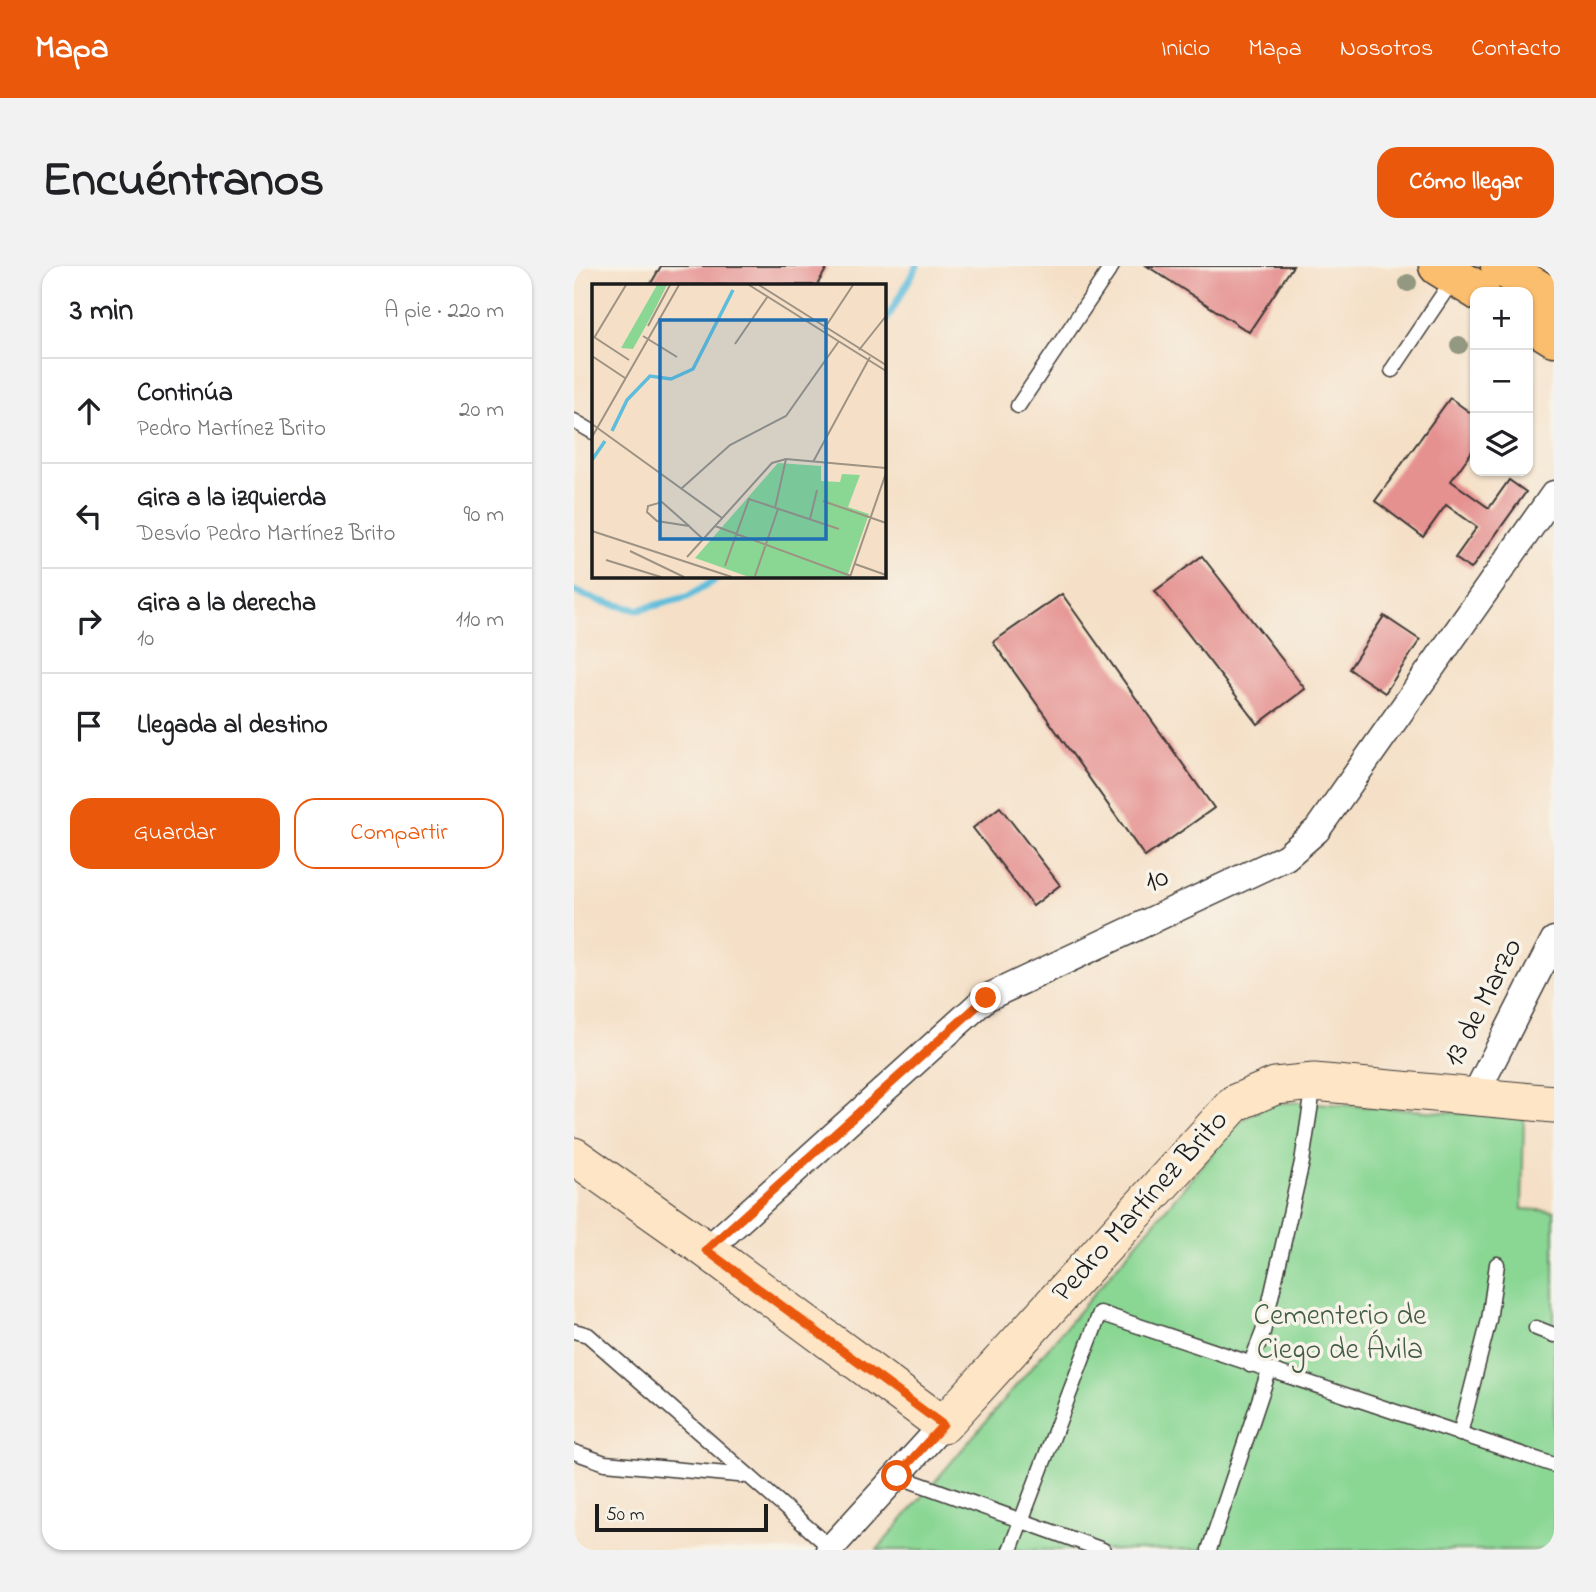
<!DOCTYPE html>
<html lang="es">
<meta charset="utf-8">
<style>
:root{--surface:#fff;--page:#f2f2f2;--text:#202124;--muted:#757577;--line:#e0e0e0;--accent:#ea580c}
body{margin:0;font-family:"Indie Flower",sans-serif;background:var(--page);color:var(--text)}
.controls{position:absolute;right:21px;top:21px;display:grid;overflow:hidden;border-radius:14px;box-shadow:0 2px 5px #0004}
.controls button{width:63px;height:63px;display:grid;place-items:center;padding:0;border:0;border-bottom:2px solid var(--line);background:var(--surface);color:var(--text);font:35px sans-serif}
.scale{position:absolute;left:21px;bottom:18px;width:173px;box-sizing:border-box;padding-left:7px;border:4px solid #1c1c1c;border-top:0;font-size:19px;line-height:24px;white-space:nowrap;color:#1c1c1c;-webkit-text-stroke:5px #f7f3e8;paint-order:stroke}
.stop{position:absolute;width:21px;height:21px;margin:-16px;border:5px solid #ea580c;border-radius:50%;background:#fff}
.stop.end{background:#ea580c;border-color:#fff;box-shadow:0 2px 7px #0008}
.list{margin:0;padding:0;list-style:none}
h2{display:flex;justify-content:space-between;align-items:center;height:91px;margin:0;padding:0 28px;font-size:30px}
h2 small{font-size:23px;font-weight:400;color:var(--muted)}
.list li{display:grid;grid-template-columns:46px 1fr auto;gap:21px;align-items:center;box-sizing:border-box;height:105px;padding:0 28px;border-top:2px solid var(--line)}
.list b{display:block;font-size:26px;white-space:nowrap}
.list p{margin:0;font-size:23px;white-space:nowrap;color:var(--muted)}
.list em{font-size:23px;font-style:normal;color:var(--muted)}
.actions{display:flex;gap:14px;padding:21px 28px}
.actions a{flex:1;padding:16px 0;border:2px solid var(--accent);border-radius:21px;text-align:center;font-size:24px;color:var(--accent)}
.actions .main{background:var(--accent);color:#fff}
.icon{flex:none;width:38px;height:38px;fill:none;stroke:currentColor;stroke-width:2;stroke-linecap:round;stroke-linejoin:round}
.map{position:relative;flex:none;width:980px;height:1284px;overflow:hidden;border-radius:21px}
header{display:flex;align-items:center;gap:42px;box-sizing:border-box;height:98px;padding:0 35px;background:var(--accent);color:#fff}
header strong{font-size:33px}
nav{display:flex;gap:38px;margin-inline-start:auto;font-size:24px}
.intro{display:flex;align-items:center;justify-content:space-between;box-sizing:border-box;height:168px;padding:0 42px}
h1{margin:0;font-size:49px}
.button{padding:18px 32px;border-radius:21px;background:var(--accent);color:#fff;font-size:24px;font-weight:700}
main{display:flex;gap:42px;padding:0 42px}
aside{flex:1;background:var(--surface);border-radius:21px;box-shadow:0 2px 5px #0004}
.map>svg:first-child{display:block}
.green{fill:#8ad794;stroke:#537a58;stroke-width:2}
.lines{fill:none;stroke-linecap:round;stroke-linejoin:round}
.stream{stroke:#5ebddc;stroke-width:7}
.building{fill:#e59190}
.lane-casing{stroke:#3d3936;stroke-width:17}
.street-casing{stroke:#3d3936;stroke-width:29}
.secondary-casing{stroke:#3d3936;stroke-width:39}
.primary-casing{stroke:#3d3936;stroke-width:41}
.lane{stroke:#fff;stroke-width:14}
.street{stroke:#fff;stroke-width:26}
.secondary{stroke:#fde5c5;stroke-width:37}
.primary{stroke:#fbbe6e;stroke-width:38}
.tree{fill:#939880}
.route{stroke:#ea580c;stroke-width:9}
.labels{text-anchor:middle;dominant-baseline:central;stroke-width:7;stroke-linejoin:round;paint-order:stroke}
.street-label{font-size:30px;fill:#1c1c1c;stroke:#f7f3e8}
.park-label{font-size:30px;fill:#425d46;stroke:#f7f3e8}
.inset-river{fill:none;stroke:#5ebddc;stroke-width:3.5}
.inset-road{fill:none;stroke:#9e9283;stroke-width:2}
.view{fill:#1f6fb2;fill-opacity:0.15;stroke:#1f6fb2;stroke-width:3.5}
.inset-edge{fill:none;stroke:#1c1c1c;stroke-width:3.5}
</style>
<header>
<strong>Mapa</strong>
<nav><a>Inicio</a><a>Mapa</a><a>Nosotros</a><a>Contacto</a></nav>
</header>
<div class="intro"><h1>Encuéntranos</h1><a class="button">Cómo llegar</a></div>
<main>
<aside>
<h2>3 min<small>A pie · 220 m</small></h2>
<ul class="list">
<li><svg class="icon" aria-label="ahead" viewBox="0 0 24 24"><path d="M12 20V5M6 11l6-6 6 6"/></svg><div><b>Continúa</b><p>Pedro Martínez Brito</p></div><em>20 m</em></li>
<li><svg class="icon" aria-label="left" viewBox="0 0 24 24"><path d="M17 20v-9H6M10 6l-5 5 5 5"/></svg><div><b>Gira a la izquierda</b><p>Desvío Pedro Martínez Brito</p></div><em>90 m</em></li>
<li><svg class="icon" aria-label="right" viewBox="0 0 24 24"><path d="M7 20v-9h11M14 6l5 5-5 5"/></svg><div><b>Gira a la derecha</b><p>10</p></div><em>110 m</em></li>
<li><svg class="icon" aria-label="arrive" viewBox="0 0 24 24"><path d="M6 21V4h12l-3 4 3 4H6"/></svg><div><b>Llegada al destino</b></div></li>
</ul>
<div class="actions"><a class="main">Guardar</a><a>Compartir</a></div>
</aside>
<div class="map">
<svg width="980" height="1284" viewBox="0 0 980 1284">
<rect width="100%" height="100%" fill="#f7f3e8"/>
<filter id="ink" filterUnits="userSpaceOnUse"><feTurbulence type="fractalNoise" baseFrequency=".0143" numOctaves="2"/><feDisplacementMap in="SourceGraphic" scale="14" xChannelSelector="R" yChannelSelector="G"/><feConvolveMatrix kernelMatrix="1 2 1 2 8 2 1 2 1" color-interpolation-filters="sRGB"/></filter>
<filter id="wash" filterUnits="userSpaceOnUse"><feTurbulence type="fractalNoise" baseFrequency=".00686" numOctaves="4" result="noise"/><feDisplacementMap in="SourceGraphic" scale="28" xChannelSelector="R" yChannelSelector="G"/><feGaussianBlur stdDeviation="1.57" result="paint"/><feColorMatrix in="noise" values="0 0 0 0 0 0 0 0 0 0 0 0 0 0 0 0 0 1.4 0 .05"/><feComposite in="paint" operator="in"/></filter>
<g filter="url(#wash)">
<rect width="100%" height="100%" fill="#f5e0c7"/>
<polygon class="green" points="727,836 950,852 948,943 980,945 980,1284 303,1284 666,855 696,838"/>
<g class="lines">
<g class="stream">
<polyline points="310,58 343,0"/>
<polyline points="0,325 26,335 64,344 113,331 148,310"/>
</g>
</g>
<g id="blocks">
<g class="building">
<polygon points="87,0 254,0 243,19 76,19"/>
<polygon points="573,0 719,0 675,66"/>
<polygon points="876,132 901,150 901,181 877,215 915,242 935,214 952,226 897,303 881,292 903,261 872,239 849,271 801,235"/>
<polygon points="628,290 731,423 684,458 581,325"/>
<polygon points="488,328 640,542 571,591 419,376"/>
<polygon points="810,350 846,374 811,427 775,403"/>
<polygon points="426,541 486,619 459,640 399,562"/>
</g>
</g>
</g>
<g filter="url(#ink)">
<use href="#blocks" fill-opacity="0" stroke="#3d3936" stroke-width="2"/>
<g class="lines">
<g class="lane-casing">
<g id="lane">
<polyline points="818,104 880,12"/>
<polyline points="444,140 538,0"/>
<polyline points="0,155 19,166"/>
<polyline points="962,1062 980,1069"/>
<polyline points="0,1065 14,1069 257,1282"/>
<polyline points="676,1099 689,1066 728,896 740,818"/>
<polyline points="886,1168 915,1054 923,998"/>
<polyline points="0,1186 31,1197 175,1210"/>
<polyline points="323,1210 529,1284"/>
<polyline points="436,1284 526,1047 980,1199"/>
<polyline points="635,1284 695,1105"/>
</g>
</g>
<g class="street-casing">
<g id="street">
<polyline points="900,831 980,674"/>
<polyline points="133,984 412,732 712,591 743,564 980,228"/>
<polyline points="255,1284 369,1159"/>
</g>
</g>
<g class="secondary-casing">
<polyline id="secondary" points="0,890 133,984 369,1159 661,837 701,820 740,816 980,838"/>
</g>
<g class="primary-casing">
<g id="primary">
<polyline points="864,0 906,26"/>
<polyline points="926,0 980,33"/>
<polyline points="954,55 980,71"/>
</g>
</g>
<use href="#lane" class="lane"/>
<use href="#street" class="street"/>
<use href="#secondary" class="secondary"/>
<use href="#primary" class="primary"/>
</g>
<g class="tree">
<circle cx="834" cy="17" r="9"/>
<circle cx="885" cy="79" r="9"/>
</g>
</g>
<g class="lines" filter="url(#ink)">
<polyline class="route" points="323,1210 369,1159 132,984 412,732"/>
</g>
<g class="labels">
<g class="street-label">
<text transform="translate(583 615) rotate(-25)">10</text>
<text transform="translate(910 737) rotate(-63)">13 de Marzo</text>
<text transform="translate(567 941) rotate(-48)">Pedro Martínez Brito</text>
</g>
<g class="park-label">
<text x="766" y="1051">Cementerio de<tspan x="766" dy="34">Ciego de Ávila</tspan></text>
</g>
</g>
<g transform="translate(18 18)">
<rect width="294" height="294" fill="#f5e0c7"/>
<path d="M65,1H75L61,29L41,65L29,64ZM186,179L229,182V197L248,198L250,190L268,191L256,223L277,230L255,293H157L103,274Z" fill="#8ad794"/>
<path class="inset-river" d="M20,147L35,116L58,92L79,95L101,85L141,6M0,176L13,157"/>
<path class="inset-road" d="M157,1L294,87M167,1L294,81M56,42L78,1M232,45L261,1M51,52L85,73M2,53L37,76M2,54L34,1M143,60L176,12M267,66L294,32M0,72L33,94M0,140L130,234M0,153L87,1M221,178L278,73M90,204L138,161L194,132L247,57M231,217L294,239M183,224L194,175M218,235L225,206M97,242L65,237L55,228L56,222L70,218L97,242L100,245L111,255M123,242L259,292M0,247L140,293M38,267L92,293M95,273L180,179L194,175L294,184M14,276L69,293M263,280L294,291M133,282L157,215L247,245M163,292L186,225M258,293L294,189"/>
<path class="view" d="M68,36H234V255H68Z"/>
<rect width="294" height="294" class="inset-edge"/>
</g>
</svg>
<div class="controls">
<button>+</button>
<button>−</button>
<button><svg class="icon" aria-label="layers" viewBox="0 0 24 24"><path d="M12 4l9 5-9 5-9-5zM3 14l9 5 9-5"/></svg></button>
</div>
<div class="scale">50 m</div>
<div class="stop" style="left:323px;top:1210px"></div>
<div class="stop end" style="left:412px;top:732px"></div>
</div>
</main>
